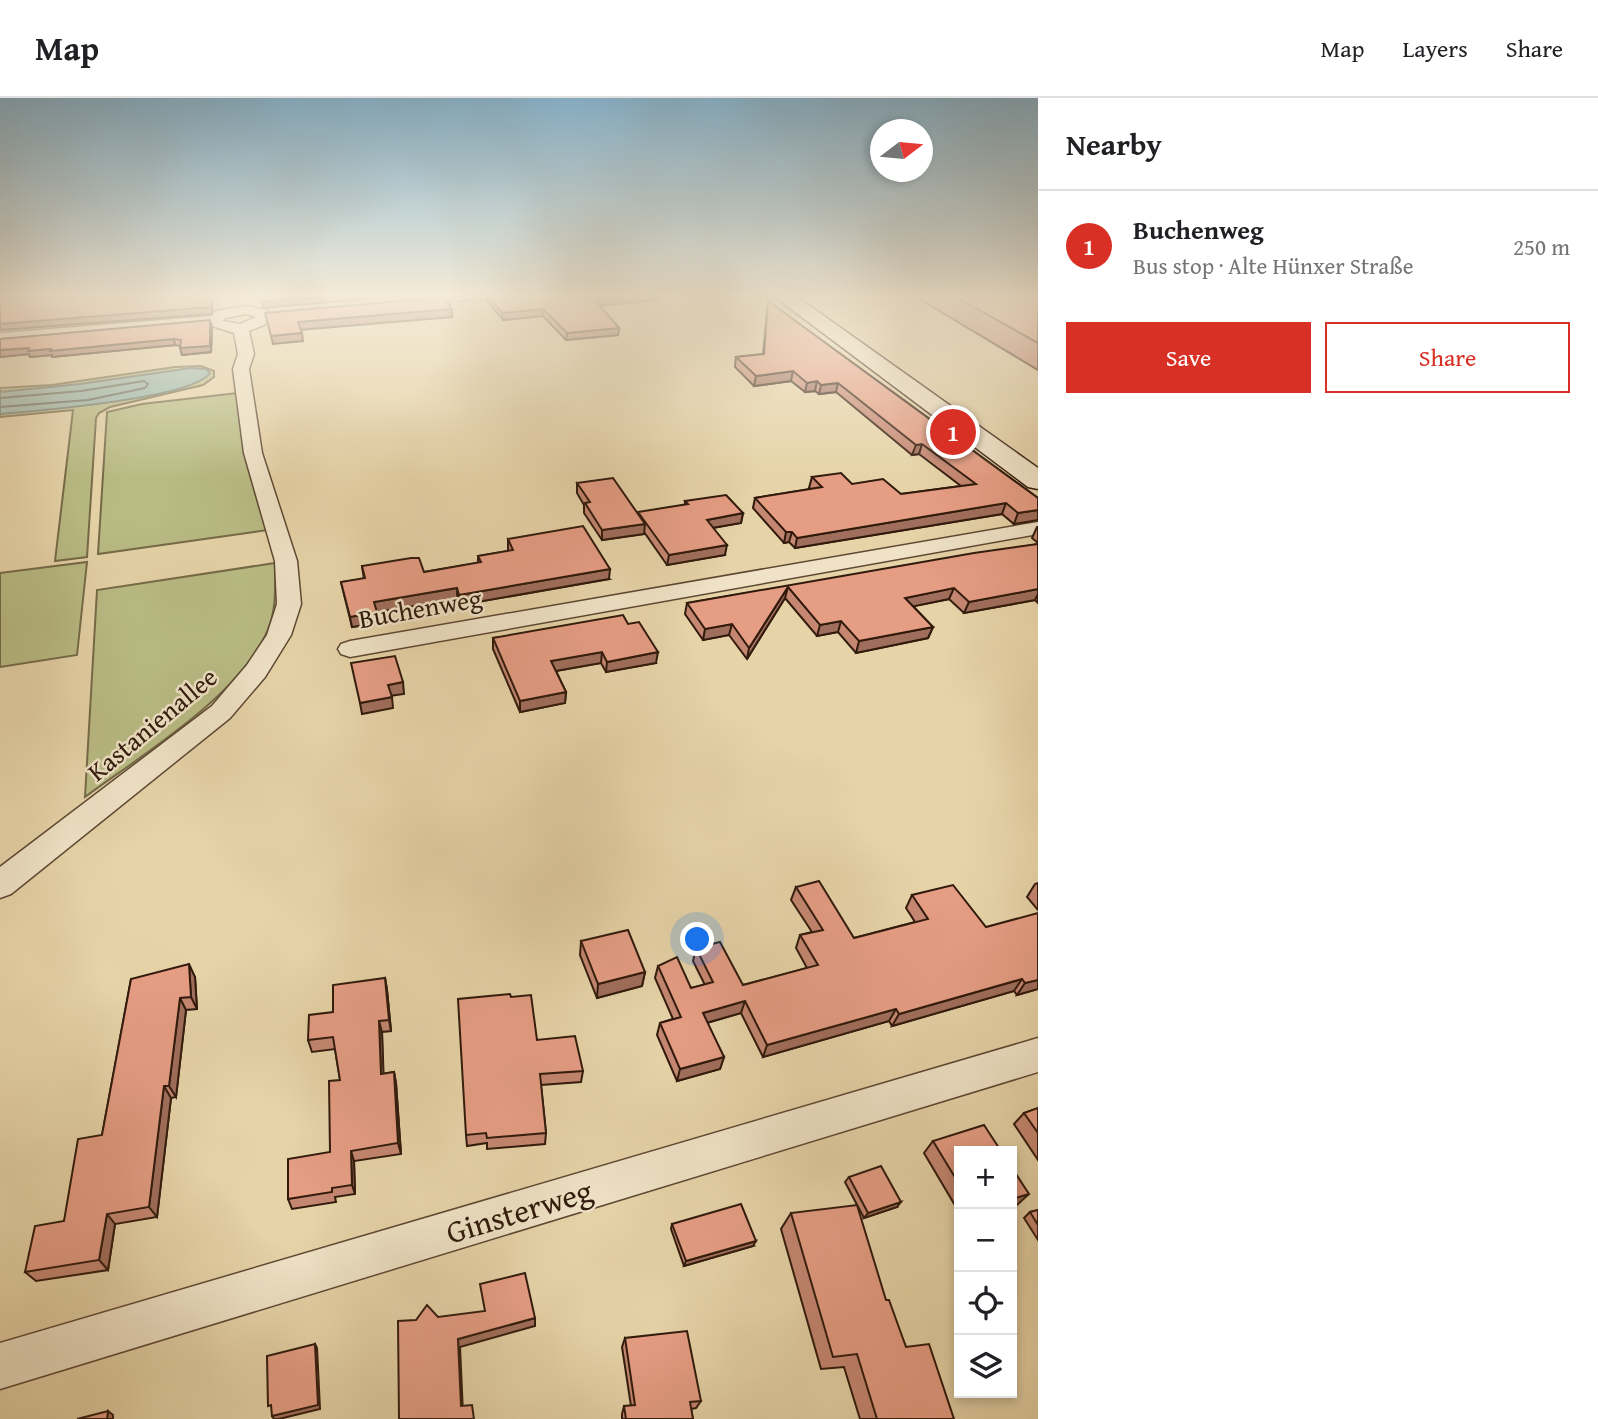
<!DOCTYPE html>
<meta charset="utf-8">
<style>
:root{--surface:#fff;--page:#f2f2f2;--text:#202124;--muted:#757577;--line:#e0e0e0;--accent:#d93025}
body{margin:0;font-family:"Gentium Book Plus",serif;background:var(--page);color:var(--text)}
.controls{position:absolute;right:21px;bottom:21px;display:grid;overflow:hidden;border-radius:0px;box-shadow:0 4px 10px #0003}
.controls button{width:63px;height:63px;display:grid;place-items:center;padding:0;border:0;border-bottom:2px solid var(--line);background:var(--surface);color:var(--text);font:35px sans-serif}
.compass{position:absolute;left:870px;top:21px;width:63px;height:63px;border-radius:50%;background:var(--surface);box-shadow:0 4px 10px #0003;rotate:74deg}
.you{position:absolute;left:698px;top:842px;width:24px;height:24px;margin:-18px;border:5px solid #fff;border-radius:50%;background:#1a73e8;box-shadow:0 0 0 10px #1a73e833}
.badge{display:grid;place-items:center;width:46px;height:46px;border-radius:50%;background:var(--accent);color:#fff;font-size:23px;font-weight:700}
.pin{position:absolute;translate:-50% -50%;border:4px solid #fff;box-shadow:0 2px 7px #0006}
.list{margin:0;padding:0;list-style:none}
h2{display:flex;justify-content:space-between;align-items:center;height:91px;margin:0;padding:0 28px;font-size:30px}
h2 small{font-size:23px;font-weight:400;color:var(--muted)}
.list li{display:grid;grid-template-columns:46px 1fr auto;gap:21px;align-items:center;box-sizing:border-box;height:112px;padding:0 28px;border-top:2px solid var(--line)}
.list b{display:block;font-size:26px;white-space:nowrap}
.list p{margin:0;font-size:23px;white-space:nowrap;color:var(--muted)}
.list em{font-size:23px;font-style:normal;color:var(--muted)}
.actions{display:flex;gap:14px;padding:21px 28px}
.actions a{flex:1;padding:16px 0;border:2px solid var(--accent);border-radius:0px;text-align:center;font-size:24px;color:var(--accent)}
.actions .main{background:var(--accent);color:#fff}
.icon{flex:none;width:38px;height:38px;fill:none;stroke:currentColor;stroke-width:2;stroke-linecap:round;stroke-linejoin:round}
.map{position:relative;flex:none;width:1038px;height:1321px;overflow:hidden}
header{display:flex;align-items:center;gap:42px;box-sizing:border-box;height:98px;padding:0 35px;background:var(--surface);border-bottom:2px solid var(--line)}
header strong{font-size:33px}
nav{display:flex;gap:38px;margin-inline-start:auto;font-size:24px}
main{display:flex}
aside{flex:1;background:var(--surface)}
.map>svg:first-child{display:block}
.green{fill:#b9bb84;stroke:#756a48;stroke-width:2}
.water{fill:#96b7ac;stroke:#6e786c;stroke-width:2}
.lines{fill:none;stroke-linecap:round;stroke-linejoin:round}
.shore{stroke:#64685c;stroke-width:2}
.street-casing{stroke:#5e4833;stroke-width:3}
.secondary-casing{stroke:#311a0c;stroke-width:3}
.street{fill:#efe2c6;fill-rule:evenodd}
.secondary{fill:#efe2c6;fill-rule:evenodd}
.wall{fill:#c58772;stroke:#311a0c;stroke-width:2}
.shaded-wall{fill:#a06e5c;stroke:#311a0c;stroke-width:2}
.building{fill:#e59d84;stroke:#311a0c;stroke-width:2}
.labels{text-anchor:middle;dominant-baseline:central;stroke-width:5;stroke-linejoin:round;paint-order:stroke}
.street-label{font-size:26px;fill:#311a0c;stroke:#efe2c6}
.near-street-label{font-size:32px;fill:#311a0c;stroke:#efe2c6}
</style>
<header>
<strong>Map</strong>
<nav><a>Map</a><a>Layers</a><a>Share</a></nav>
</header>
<main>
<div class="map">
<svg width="1038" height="1321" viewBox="0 0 1038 1321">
<rect width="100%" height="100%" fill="#e6d3a8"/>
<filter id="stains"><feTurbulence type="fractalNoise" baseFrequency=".00286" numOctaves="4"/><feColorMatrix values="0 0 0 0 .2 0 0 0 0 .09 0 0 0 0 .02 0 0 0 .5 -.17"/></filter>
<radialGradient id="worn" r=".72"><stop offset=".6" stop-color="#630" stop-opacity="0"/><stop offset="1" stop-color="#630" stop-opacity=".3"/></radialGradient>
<g class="green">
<polygon points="201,268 214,273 214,279 203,287 110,309 99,315 96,320 87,459 55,463 73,312 0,319 0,290 52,287 175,269"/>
<polygon points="237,295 268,432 98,456 107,314 142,306"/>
<polygon points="87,464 77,557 0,569 0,475"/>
<path d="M275,465C275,489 277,511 267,534C238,599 142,657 85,699L97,492Z"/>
</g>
<path class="water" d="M191,270L206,271L210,275C193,300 36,313 0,316V294L80,286Z"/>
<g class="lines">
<polyline class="shore" points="0,300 81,293 144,283 148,286 145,290 88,302 0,309"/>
<g class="street-casing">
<g id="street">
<polygon points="443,196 491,196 484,200 407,207 400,203 407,199"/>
<path d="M246,208L267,212L271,220L264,227L249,233L254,256L249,271L262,355L297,463L301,506L291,537L265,579L230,620L11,796L0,800V769L212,608L247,567L267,537L277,506L275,463L244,355L233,271L238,256L234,235L209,227L0,245V235L211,218L215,213ZM246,216L256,219L240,226L223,223L225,220Z"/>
<polygon points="1038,424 1038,436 350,559 341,556 338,551 341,546 350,543"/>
<polygon points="1038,940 1038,974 0,1291 0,1245"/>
</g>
</g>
<g class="secondary-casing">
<polygon id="secondary" points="771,196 793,196 1038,370 1038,391 1028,389"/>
</g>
<use href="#street" class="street"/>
<use href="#secondary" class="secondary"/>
</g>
<g class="wall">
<polygon points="486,196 657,202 600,208 619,230 618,237 566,242 543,218 503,222 486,202"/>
<polygon points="911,196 1038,196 1038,272"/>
<polygon points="768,203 1038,400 1014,426 1002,416 795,450 789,444 784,445 753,410 755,400 811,391 809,390 812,379 852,386 901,396 961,388 919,356 912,357 836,294 819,296 815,293 805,294 791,283 754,288 735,269 736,259 763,256"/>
<polygon points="212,228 211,254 182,257 180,248 175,247 52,259 52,257 30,259 29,256 0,259 0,241"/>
<polygon points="577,385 637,415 685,407 685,403 743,415 741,425 713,430 725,457 667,467 644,434 644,436 602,442 584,415 584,407 577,395"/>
<polygon points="1037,429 1038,429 1038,445 1032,440"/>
<polygon points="508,441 609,481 460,507 457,501 377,514 379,525 352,529 341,484 364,481 362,468 424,474 478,465 478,458 508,453"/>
<polygon points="1038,446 1038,505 1035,502 964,515 949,501 913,508 933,529 928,540 856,555 838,534 817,538 785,500 747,561 729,537 703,542 685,516 687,505"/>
<polygon points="628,526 656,565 606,574 601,565 556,573 566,594 565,605 520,614 493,551 493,540"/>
<polygon points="1038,785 1038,812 1027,799 1035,786"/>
<polygon points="796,789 854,840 915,824 906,810 912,797 986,829 1038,891 1017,897 1014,893 892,928 889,923 763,959 741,915 707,925 724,959 720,971 677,983 657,937 660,925 673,921 655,880 658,868 691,890 705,887 693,863 696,850 743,887 807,870 796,850 800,837 812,834 791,802"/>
<polygon points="581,843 645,874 642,888 597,900 580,857"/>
<polygon points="195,879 197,911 186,912 176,999 171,1000 157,1119 115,1126 108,1172 36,1183 25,1174 64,1123 102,1037 131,881"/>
<polygon points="385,880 387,892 391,933 382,934 383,976 394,974 396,985 401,1056 354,1063 355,1096 335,1099 336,1104 292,1111 288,1101 330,1054 340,982 335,951 312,954 308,942 333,914"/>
<polygon points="511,899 537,942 583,973 581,984 541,987 546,1035 545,1046 487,1051 487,1045 467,1048 466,1037"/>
<polygon points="1038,1010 1038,1062 1014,1026 1024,1015"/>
<polygon points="933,1043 959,1053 959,1114 924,1055"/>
<polygon points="849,1079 897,1109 864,1120 845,1084"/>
<polygon points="1038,1112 1038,1142 1024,1120 1030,1114"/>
<polygon points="791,1115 886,1202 906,1249 954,1321 860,1321 844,1269 821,1271 781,1131"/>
<polygon points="672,1126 753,1148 684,1168 671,1131"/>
<polygon points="625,1240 701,1303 696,1310 691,1311 693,1321 622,1321 622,1316 624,1308 631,1308 622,1249"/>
</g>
<g class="shaded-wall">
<polygon points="352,196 422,196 263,210 262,204"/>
<polygon points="652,196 658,196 657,202 594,208 594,201"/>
<polygon points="211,199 212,205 212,216 0,232 0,226"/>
<polygon points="452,211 452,219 299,232 298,224"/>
<polygon points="543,211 543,218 503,222 502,215"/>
<polygon points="210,222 212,228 211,254 182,257 180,250"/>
<polygon points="619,230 618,237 566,242 567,235"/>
<polygon points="302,235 303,243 273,246 271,238"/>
<polygon points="174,241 175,247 52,259 52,257 30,259 29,256 0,259 0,252"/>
<polygon points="793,273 791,283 754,288 756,278"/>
<polygon points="817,283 815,293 805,294 807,285"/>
<polygon points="838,285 836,294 819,296 821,287"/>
<polygon points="922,346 919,356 912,357 916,347"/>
<polygon points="1006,405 1002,416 795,450 797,440"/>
<polygon points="1038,412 1038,422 1014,426 1018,415"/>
<polygon points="743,415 741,425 706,431 707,422"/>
<polygon points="645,426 644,436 602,442 602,432"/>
<polygon points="786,434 792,434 789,444 784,445"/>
<polygon points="727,447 725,457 667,467 669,457"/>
<polygon points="610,471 609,481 460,507 459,497"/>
<polygon points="788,489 785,500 747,561 749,550"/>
<polygon points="457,490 457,501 377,514 379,525 352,529 350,519 374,504"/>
<polygon points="954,490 949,501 901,511 905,500"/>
<polygon points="1038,491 1038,496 1035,502 964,515 969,504"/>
<polygon points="841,523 838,534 817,538 820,527"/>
<polygon points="732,526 729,537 703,542 705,531"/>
<polygon points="933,529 928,540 856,555 859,543"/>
<polygon points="602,554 601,565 550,574 551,563"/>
<polygon points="658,554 656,565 606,574 607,564"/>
<polygon points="403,584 404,596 389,598 388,587"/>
<polygon points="566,594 565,605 520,614 520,603"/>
<polygon points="392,599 393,610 362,616 360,605"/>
<polygon points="189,866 195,879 197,911 191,899"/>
<polygon points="645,874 642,888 597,900 598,886"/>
<polygon points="385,880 387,892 391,933 389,922"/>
<polygon points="1022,881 1014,893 892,928 899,916"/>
<polygon points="1038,882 1038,891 1017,897 1025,885"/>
<polygon points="180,900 186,912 176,999 169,988"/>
<polygon points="745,903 741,915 699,927 703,915"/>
<polygon points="896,911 889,923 763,959 767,947"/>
<polygon points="379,923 382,934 384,987 381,976"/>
<polygon points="724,959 720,971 677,983 680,971"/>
<polygon points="394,974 396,985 401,1056 398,1045"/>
<polygon points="164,988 171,1000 157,1119 149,1109"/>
<polygon points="351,1053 354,1063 355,1096 352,1087"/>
<polygon points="1029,1096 1017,1107 1012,1109 1012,1101"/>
<polygon points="901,1104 897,1109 864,1120 868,1115"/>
<polygon points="107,1116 115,1126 108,1172 99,1162"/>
<polygon points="756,1143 753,1148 684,1168 686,1163"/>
<polygon points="535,1220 535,1228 460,1249 463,1315 461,1308 458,1241"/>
<polygon points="315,1246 317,1250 320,1311 279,1321 274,1321 272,1318"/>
<polygon points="108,1313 113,1317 113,1321 107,1321"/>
</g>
<g class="building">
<polygon points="0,196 90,196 94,201 100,201 109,196 208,196 211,199 211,209 0,226"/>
<polygon points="260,196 352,196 262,204"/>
<polygon points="486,196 652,196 594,201 619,230 567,235 543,211 502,215"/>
<polygon points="951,196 1038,196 1038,245"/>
<polygon points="444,199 452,211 298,224 302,235 271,238 265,215"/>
<polygon points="768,203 1038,400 1038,412 1018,415 1006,405 797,440 792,434 786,434 755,400 822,389 812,379 841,375 852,386 883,381 901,396 976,386 922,346 916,347 838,285 821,287 817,283 807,285 793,273 756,278 736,259 764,256"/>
<polygon points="210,222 210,248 180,250 181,242 174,241 50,253 51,251 28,253 29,250 0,252 0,241"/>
<polygon points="613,380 645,426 602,432 585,405 590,404 577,385"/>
<polygon points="726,397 743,415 707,422 727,447 669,457 638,414 688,406 685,403"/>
<polygon points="583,428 610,471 459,497 457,490 374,504 377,514 350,519 341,484 365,480 362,468 411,460 419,460 424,474 481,464 478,458 513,452 508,441"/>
<polygon points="1038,446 1038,491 969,504 954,490 905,500 933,529 859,543 841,523 820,527 788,489 749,550 732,526 705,531 687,505 974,455"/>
<polygon points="623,517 628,526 639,524 658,554 607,564 602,554 551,563 566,594 520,603 493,540"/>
<polygon points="395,558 403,584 388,587 392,599 360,605 351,565"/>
<polygon points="819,783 854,840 928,821 912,797 953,787 986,829 1038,815 1038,882 1025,885 1022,881 899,916 896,911 767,947 745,903 703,915 724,959 680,971 660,925 681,919 658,868 677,859 691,890 713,884 696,850 720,844 743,887 818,867 800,837 823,832 796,789"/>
<polygon points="628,832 645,874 598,886 581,843"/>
<polygon points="189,866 191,899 180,900 169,988 164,988 149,1109 107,1116 99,1162 25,1174 35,1128 64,1123 78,1041 102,1037 131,881"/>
<polygon points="385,880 389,922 379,923 381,976 394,974 398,1045 351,1053 352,1087 332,1090 332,1094 288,1101 288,1061 330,1054 329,983 340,982 333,939 308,942 309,917 333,914 333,887"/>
<polygon points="510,896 511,899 531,897 537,942 575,938 583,973 540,976 546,1035 487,1040 486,1035 466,1037 458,901"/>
<polygon points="1038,1010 1038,1035 1024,1015"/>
<polygon points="984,1027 1001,1053 959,1053 959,1086 933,1043"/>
<polygon points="881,1068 901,1104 868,1115 849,1079"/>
<polygon points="1012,1070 1029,1096 1012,1101"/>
<polygon points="741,1106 756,1143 686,1163 672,1126"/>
<polygon points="857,1107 886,1202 889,1202 906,1249 929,1246 954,1321 877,1321 857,1256 833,1259 791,1115"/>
<polygon points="1038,1112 1038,1127 1030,1114"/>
<polygon points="525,1175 535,1220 458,1241 461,1308 472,1307 474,1321 399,1321 398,1223 416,1222 427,1207 438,1219 485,1213 480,1186"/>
<polygon points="687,1233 701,1303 690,1304 693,1321 626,1321 624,1308 635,1307 625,1240"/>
<polygon points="315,1246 318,1307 272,1318 271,1307 268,1308 267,1258"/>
<polygon points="108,1313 107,1321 77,1321"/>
</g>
<linearGradient id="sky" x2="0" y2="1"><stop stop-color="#87b5d0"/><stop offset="0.52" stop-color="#f4ebd8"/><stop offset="1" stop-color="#f4ebd8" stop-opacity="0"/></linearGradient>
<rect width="1038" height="380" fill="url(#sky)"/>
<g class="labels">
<g class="street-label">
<text transform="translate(420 510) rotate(-10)">Buchenweg</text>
<text transform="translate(152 626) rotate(-40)">Kastanienallee</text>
</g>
<g class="near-street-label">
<text transform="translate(519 1113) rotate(-17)">Ginsterweg</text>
</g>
</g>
<rect width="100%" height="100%" filter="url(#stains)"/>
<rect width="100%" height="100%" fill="url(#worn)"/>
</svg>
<div class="controls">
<button>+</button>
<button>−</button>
<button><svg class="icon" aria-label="locate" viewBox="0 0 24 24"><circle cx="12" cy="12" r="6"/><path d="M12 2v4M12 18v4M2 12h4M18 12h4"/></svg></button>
<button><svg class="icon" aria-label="layers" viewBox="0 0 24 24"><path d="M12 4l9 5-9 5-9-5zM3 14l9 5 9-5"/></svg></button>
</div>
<svg class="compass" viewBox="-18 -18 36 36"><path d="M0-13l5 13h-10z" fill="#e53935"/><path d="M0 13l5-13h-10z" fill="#757577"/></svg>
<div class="you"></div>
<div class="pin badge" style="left:953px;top:334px">1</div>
</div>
<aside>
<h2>Nearby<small></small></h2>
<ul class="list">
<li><span class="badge">1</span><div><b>Buchenweg</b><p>Bus stop · Alte Hünxer Straße</p></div><em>250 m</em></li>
</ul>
<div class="actions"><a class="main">Save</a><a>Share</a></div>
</aside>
</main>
